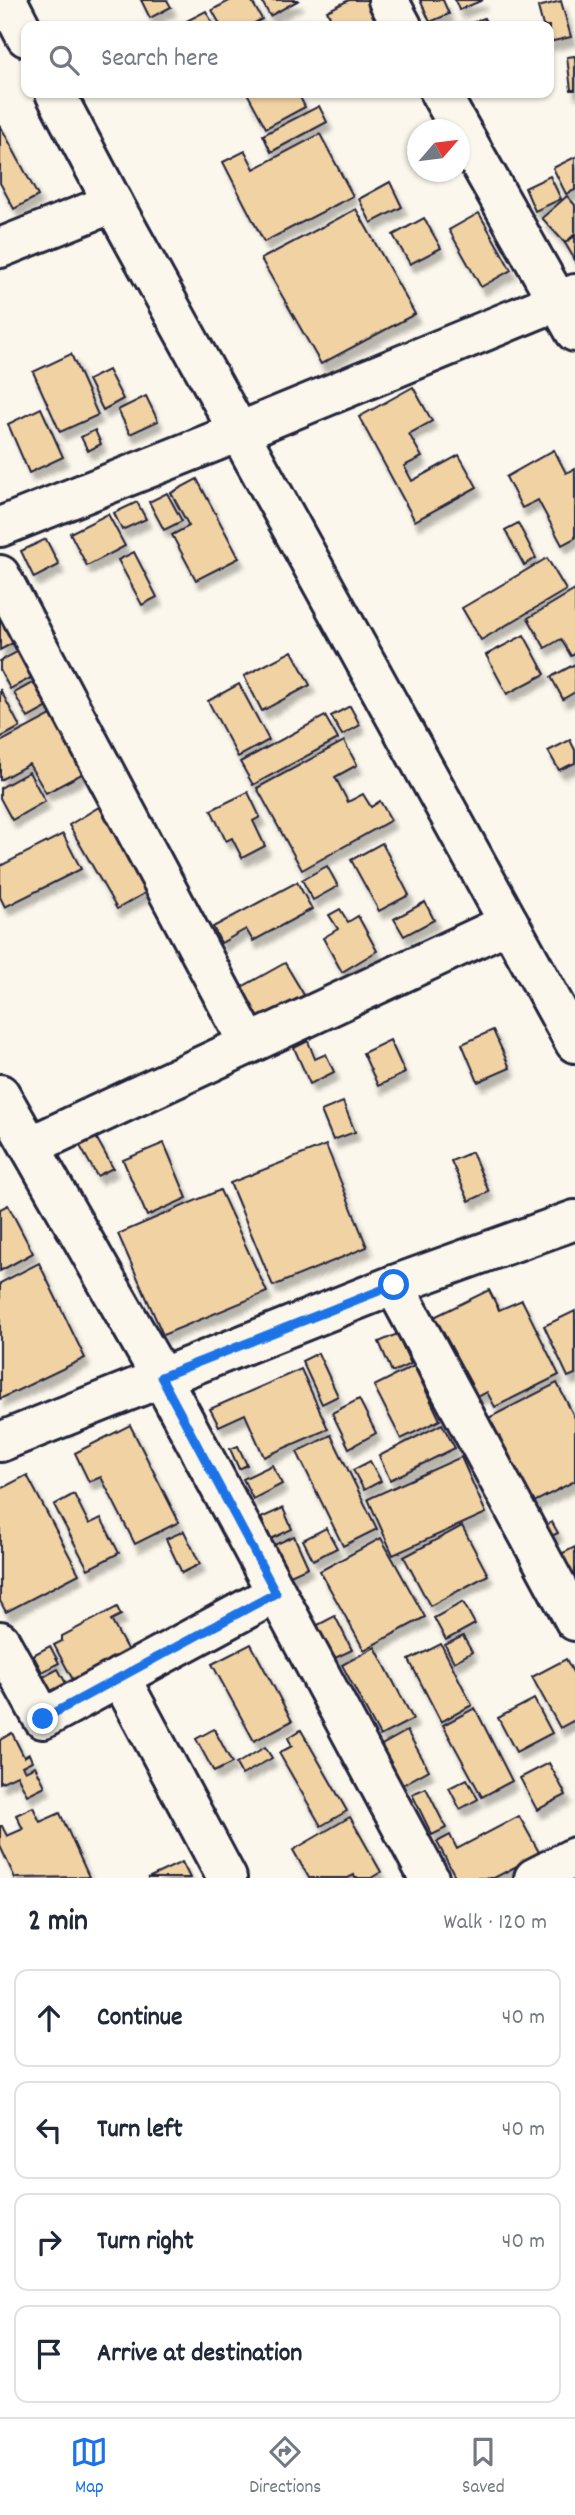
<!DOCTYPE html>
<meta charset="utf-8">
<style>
:root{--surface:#fff;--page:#f2f2f3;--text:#1f2937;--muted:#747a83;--line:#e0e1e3;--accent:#1a73e8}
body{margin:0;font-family:Dekko,sans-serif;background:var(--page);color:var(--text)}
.compass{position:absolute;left:407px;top:119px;width:63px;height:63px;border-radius:50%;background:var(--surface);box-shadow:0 2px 5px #0004;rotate:62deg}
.stop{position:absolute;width:21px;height:21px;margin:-16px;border:5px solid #1a73e8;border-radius:50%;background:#fff}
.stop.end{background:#1a73e8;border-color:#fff;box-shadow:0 2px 7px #0008}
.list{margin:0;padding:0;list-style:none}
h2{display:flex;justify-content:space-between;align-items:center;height:91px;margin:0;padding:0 28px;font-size:30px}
h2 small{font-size:23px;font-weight:400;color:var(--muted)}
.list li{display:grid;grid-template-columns:46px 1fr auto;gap:21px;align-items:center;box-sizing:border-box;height:98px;margin:0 14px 14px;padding:0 14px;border:2px solid var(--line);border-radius:14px}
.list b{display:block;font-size:26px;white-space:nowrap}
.list em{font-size:23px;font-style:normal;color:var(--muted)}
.icon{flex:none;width:38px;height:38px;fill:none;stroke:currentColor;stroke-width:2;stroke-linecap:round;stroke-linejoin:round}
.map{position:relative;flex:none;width:575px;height:1878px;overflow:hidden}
.search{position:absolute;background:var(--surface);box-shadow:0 2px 5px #0004;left:21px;right:21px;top:21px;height:77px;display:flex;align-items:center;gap:18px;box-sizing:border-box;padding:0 24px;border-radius:14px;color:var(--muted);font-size:26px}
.sheet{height:539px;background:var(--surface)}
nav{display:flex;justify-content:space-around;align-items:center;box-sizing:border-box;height:98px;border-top:2px solid var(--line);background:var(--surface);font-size:19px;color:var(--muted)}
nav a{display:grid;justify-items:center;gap:4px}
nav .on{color:var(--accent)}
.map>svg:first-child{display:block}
.building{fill:#f0d2a3;stroke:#22223b;stroke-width:2;filter:url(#shadow)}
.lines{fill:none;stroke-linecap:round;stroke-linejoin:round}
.street-casing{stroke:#22223b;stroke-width:44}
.secondary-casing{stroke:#22223b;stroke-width:44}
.street{stroke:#fbf7ec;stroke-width:38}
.secondary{stroke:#fbf7ec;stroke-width:38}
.route{stroke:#1a73e8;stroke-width:9}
</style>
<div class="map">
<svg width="575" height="1878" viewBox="0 0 575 1878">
<defs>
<filter id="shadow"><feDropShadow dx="4.5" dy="8" stdDeviation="2" flood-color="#0004"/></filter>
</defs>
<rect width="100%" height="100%" fill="#fbf7ec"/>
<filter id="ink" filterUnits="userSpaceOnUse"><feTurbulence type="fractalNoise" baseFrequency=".0143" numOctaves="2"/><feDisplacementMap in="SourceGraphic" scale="14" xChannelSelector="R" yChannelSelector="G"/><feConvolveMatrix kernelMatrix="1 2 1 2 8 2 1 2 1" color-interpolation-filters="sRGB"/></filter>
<g filter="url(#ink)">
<g class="building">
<polygon points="141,0 167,0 171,7 150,18"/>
<polygon points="231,0 251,0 262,19 249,26 221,26 212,10"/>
<polygon points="261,0 299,0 270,16"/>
<polygon points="349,0 375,0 388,26 335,26 327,11"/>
<polygon points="420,0 443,0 449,14 430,22"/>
<polygon points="455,0 483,0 459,10"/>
<polygon points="561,1 571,37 549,42 549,26 543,26 538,7"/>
<polygon points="206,11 214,26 177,26"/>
<polygon points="484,18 488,26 465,26"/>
<polygon points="575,56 575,90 571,90 567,57"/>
<polygon points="247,93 298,93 305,107 266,128"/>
<polygon points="319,106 327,122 271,152 263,135"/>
<polygon points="0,125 38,196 14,209 0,183"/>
<polygon points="320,134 353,196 264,242 223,162 245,151 254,169"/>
<polygon points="575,157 575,190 566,194 553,168"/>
<polygon points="550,176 561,199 535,211 525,188"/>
<polygon points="390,182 402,207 371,223 359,199"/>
<polygon points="567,196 575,205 575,234 565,243 542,218"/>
<polygon points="356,209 415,314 321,364 261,259"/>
<polygon points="479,213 511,270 481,287 449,230"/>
<polygon points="424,218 441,248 410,264 393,235"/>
<polygon points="575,236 575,260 565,243"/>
<polygon points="71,354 98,415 60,432 33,372"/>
<polygon points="108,370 123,399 103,410 88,380"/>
<polygon points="413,387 432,421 409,434 422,457 404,466 412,481 459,455 477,487 415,521 359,417"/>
<polygon points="146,396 158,421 130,434 118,410"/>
<polygon points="41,408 63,457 29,473 8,424"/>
<polygon points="95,430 101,444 88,451 81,437"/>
<polygon points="554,450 566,473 575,469 575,538 562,545 538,500 522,508 506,477"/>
<polygon points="197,479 239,558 196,580 172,535 189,526 171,493"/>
<polygon points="167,493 182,521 164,530 149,502"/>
<polygon points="137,502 146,519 122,530 114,513"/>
<polygon points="108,514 125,546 87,566 70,533"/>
<polygon points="518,523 536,558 524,565 505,530"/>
<polygon points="46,539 59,565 34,578 21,551"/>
<polygon points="134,552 157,597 142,605 118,560"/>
<polygon points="547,558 566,590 481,640 462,608"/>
<polygon points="575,590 575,654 571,656 561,639 545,648 528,618"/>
<polygon points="0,602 20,639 0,650"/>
<polygon points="524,635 545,674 507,694 486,655"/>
<polygon points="26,647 40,673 10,689 0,670 0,661"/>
<polygon points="292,651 310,685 262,711 244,676"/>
<polygon points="575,664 575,692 563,699 551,677"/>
<polygon points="43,677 57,702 28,718 14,693"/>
<polygon points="239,684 269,740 238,757 208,701"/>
<polygon points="0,689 20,727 0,738"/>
<polygon points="350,706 360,725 342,735 331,716"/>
<polygon points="64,708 95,767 46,793 29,764 0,780 0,742"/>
<polygon points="325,716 338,739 253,785 240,762"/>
<polygon points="570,740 575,750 575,763 559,770 548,751"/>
<polygon points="344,741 357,765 335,777 348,802 363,794 371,807 380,801 391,820 302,870 257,788"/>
<polygon points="29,772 45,801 12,820 0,798 0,788"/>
<polygon points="248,792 260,817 253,821 265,846 242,858 232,838 226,841 211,810"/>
<polygon points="104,804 152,889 117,909 69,825"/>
<polygon points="63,834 81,869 5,907 0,897 0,866"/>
<polygon points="382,843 409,895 379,911 351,860"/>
<polygon points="327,866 338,886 313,900 302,880"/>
<polygon points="297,882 312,909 253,941 246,929 221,943 213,927"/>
<polygon points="425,902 434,920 404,936 394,919"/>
<polygon points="340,909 348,922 358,916 377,951 342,972 323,938 338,929 329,915"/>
<polygon points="285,963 304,995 250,1025 231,993"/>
<polygon points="493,1030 510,1068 478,1082 462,1044"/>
<polygon points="390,1040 405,1073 378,1086 363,1053"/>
<polygon points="308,1041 315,1059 326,1054 334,1072 310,1084 294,1048"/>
<polygon points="343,1102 355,1132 333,1140 321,1111"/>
<polygon points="96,1137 113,1168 97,1176 80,1146"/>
<polygon points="164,1143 187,1198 147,1216 123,1160"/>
<polygon points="326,1145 367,1247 273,1286 230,1183"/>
<polygon points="472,1152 489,1192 469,1201 451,1161"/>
<polygon points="220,1190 267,1292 163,1335 118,1234"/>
<polygon points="8,1205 33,1253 0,1271 0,1209"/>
<polygon points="39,1263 85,1358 0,1399 0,1283"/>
<polygon points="489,1290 499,1310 522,1300 559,1375 495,1407 487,1392 468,1402 428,1320"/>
<polygon points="575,1311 575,1374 568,1377 544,1326"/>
<polygon points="397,1334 411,1364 392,1372 379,1342"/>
<polygon points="318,1353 338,1396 322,1404 302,1361"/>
<polygon points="414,1366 440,1420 401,1439 374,1386"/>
<polygon points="301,1369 328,1429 264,1457 245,1414 219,1426 210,1409"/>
<polygon points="557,1383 575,1418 575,1481 515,1512 471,1427"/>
<polygon points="359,1399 376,1433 349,1448 332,1413"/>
<polygon points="442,1424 455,1448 390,1480 379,1456"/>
<polygon points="130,1425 179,1522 135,1544 101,1477 89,1482 75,1453"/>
<polygon points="331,1435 377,1529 343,1546 297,1452"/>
<polygon points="238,1446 247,1465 239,1469 230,1449"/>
<polygon points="461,1457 486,1513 393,1555 368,1499"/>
<polygon points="370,1461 381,1481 364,1490 353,1470"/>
<polygon points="272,1465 282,1484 253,1499 243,1479"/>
<polygon points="27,1475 79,1574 6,1612 0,1601 0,1489"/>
<polygon points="74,1494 89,1524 101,1518 119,1553 88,1569 54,1505"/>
<polygon points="283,1508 292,1529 271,1539 261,1518"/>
<polygon points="552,1522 558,1533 547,1538 541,1527"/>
<polygon points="462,1526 488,1575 430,1606 404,1557"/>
<polygon points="326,1528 337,1548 313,1560 303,1540"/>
<polygon points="184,1531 200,1564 182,1573 166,1539"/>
<polygon points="294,1536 308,1567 286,1577 272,1546"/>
<polygon points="381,1538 425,1617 364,1650 320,1571"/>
<polygon points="575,1547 575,1589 557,1556"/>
<polygon points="463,1602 475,1624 446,1640 434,1618"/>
<polygon points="117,1607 121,1615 111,1620 133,1660 78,1689 54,1645 62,1641 62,1636"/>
<polygon points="335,1616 352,1650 331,1660 314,1627"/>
<polygon points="463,1636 472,1652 454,1662 445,1645"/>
<polygon points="251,1644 292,1721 254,1741 212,1664"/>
<polygon points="441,1644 472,1705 441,1722 409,1660"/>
<polygon points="50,1646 59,1663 42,1672 33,1655"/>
<polygon points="375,1647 413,1719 380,1736 342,1665"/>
<polygon points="566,1659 575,1676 575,1720 560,1728 532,1677"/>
<polygon points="58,1669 73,1696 58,1704 43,1677"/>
<polygon points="534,1699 552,1733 516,1752 498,1718"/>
<polygon points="475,1708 512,1781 482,1797 443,1725"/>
<polygon points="214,1729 232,1763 214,1772 196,1739"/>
<polygon points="301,1730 347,1811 321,1826 279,1753 292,1746 288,1738"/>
<polygon points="407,1731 429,1770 402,1785 380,1746"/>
<polygon points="12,1733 24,1757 29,1754 32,1761 22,1766 25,1771 35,1766 45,1786 27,1795 17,1775 0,1783 0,1740"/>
<polygon points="265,1747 272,1758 242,1775 236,1764"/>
<polygon points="549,1763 566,1795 537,1810 520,1778"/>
<polygon points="467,1779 478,1799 460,1809 449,1788"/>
<polygon points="426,1788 446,1828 432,1835 412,1794"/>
<polygon points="33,1807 40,1822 60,1813 89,1877 15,1878 0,1846 0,1826 2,1826 7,1836 23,1829 16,1815"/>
<polygon points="519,1816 540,1854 494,1878 456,1878 437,1842 450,1835 457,1849"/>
<polygon points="350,1817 381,1872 371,1878 355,1878 354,1875 348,1878 309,1878 293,1850"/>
<polygon points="182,1862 190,1878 148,1878"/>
</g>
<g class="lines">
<g class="street-casing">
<g id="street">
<polyline points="388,0 402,26"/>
<polyline points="440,93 575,332"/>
<polyline points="0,248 113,203"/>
<polyline points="0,527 239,432 575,294"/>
<polyline points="0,575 249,1044"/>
<polyline points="0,1094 161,1377 429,1878"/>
<polyline points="30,1146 509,923"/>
<polyline points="394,1285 575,1621"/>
<polyline points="0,1442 394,1285 575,1220"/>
<polyline points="0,1641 43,1719 276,1593"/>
<polyline points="120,1677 227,1878"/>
<polyline points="534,1878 575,1857"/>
</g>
</g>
<g class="secondary-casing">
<g id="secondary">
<polyline points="7,0 26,37"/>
<polyline points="55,93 113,203 575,1043"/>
</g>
</g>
<use href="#street" class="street"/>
<use href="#secondary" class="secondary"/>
</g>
</g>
<g class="lines" filter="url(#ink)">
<polyline class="route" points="43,1719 276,1593 161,1377 394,1285"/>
</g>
</svg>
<svg class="compass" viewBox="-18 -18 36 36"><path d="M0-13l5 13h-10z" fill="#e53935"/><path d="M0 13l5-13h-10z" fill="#747a83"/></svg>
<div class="stop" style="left:394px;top:1285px"></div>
<div class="stop end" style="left:43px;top:1719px"></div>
<div class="search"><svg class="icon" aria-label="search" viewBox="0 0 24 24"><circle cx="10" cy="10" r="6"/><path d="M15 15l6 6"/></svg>Search here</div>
</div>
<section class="sheet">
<h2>2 min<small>Walk · 120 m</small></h2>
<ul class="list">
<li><svg class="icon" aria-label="ahead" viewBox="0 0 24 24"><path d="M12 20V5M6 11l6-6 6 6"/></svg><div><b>Continue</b></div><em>40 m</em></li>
<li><svg class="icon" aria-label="left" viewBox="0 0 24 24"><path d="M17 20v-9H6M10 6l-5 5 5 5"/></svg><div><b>Turn left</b></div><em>40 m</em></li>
<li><svg class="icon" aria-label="right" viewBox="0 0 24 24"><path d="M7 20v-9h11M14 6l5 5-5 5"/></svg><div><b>Turn right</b></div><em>40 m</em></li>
<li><svg class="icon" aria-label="arrive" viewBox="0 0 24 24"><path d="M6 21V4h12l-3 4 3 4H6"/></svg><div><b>Arrive at destination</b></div></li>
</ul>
</section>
<nav>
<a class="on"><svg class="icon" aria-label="map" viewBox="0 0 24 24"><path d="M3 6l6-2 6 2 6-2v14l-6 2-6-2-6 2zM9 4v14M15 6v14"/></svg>Map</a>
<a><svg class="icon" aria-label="directions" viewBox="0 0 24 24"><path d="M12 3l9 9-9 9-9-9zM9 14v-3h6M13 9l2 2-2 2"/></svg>Directions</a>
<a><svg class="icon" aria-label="saved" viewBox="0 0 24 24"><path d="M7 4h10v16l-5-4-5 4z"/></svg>Saved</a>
</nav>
